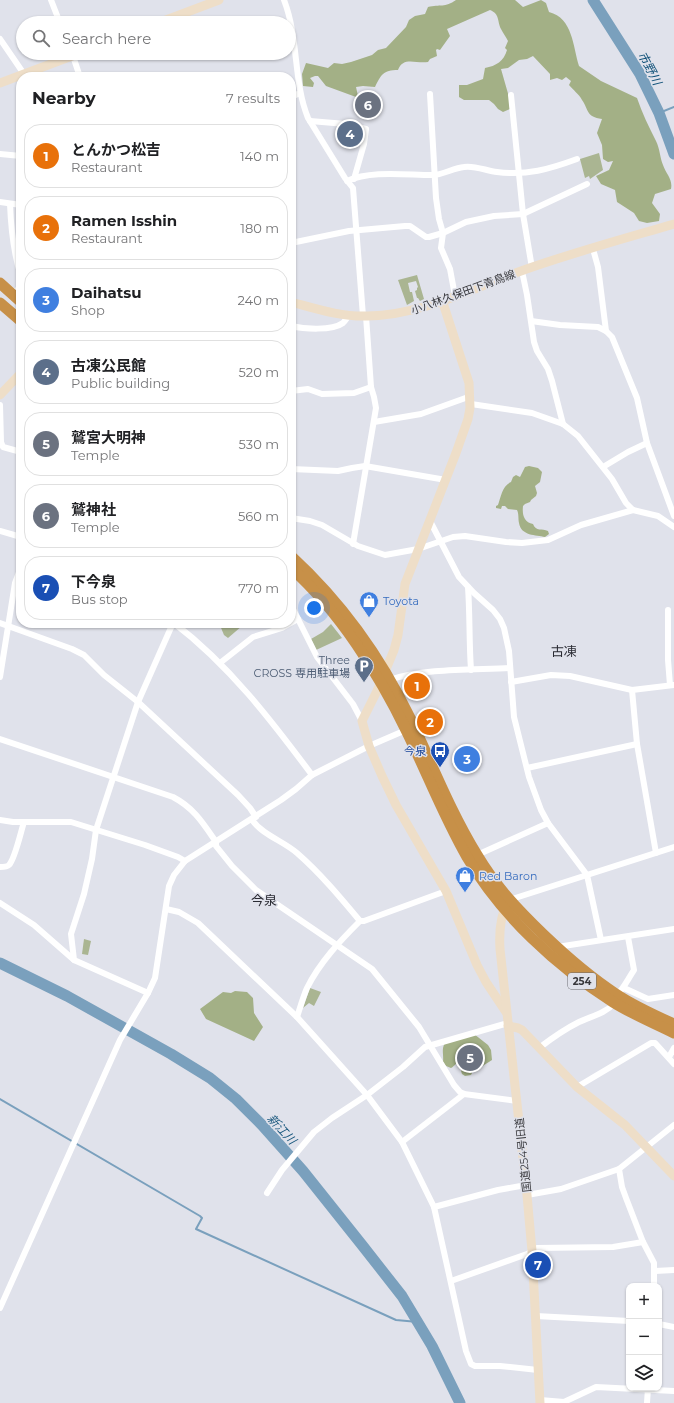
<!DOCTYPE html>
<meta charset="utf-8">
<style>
:root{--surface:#fff;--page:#f2f2f2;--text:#202124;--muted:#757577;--line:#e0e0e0;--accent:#1a73e8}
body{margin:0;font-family:Montserrat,"Noto Sans JP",sans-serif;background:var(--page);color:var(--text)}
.controls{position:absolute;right:12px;bottom:12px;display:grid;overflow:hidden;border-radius:8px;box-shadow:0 1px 3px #0004}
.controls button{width:36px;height:36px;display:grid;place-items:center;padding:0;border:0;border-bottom:1px solid var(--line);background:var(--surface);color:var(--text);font:20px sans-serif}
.you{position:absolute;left:314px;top:608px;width:14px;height:14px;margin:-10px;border:3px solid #fff;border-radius:50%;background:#1a73e8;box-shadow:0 0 0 6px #1a73e833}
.badge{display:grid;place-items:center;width:26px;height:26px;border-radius:50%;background:var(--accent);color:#fff;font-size:13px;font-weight:700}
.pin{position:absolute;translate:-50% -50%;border:2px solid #fff;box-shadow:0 1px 4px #0006}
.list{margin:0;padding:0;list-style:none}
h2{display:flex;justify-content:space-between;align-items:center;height:52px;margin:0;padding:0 16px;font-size:17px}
h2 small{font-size:13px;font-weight:400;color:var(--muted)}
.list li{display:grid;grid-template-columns:26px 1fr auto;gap:12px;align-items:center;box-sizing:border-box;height:64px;margin:0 8px 8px;padding:0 8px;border:1px solid var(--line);border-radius:16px}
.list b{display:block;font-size:15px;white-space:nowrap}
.list p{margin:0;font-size:13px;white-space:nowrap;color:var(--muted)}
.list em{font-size:13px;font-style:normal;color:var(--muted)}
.icon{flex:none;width:22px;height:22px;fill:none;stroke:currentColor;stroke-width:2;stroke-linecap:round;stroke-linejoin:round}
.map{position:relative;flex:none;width:674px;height:1403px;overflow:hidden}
.search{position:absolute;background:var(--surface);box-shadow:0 1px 3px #0004;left:16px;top:16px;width:280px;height:44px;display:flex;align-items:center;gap:10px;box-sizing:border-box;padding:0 14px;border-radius:22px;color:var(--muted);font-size:15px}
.panel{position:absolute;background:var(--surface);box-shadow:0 1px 3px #0004;left:16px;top:72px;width:280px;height:556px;border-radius:16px}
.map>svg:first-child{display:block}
.green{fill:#aab592}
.forest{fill:#a3b086}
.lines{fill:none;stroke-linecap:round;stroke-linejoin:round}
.stream{stroke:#7aa0bd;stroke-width:2}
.river{stroke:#7aa0bd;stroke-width:11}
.street{stroke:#fff;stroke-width:6}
.secondary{stroke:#eedec8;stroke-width:9}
.highway{stroke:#c79048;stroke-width:11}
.labels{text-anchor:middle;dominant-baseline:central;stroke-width:3;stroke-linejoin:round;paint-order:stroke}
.shield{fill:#e0e2eb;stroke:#6a6a70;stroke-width:1}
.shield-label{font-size:10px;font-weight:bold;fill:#37373b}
.street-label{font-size:11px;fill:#37373b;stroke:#e0e2eb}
.shop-label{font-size:11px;fill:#366cbe;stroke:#e0e2eb;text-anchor:start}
.service-label{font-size:11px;fill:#4e5e75;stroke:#e0e2eb;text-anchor:end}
.transit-label{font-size:11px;fill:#164399;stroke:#e0e2eb;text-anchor:end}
.water-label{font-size:12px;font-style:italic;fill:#14547b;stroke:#e0e2eb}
.quarter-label{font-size:13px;fill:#2a2b33;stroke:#e0e2eb}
</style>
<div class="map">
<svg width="674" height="1403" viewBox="0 0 674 1403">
<rect width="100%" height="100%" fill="#e0e2eb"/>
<g class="green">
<polygon points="599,153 603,170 590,179 589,176 585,178 580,159"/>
<polygon points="417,275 424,299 420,301 418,298 417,298 415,291 417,290 417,288 418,287 416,281 408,283 410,292 412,292 414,301 407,305 398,280"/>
<polygon points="219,623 240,623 242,626 228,638 224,635"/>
<polygon points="331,624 342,638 316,650 311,639 323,632"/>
<polygon points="84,939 91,941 88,955 82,954"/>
<polygon points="310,988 321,992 314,1006 309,1003 303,1008"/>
</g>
<g class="forest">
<path d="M456,0H515L523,7L541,0L546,3L549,12C573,18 573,47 579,66L601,81L637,98C642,113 649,127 656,141C660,149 660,158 663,165C666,174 673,179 671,189L655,194L652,203L660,214L659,221L647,223L639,221L634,213L617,202L615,190L601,184L596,176L609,170L613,161L608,162L603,159L602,145L597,133L602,119C586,117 589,110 582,100C579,94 573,90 569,85L571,81L566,77L562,80L557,78L550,80V74L533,56L527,59L519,60L508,68L501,69L509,97L510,109L503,112L498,109L494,104L489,100H464L459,97V85H467L483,79L485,68C496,66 504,61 507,50L505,48L508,41C506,37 503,33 501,29C497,21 500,14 490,10L447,29L450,36L440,50L437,49L436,50L437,56L430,59L428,62C416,64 403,56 398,70C383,70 381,75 375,87L363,86L356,87L358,96L356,97L326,86L318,76H315L310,78L314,83L313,87L303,86L302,74L306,63L328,68L334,63L342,64L351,62L372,55L378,50L386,48L406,27L409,20L415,16L425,14L428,7C440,4 445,8 456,0Z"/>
<path d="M529,466L538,468L542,472L540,482L535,486L537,493L536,496L531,500L530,502L525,504L523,506C522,515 524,522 533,524C536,532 542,528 548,531L549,534L545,537C536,535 521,536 519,523C518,518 519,514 517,510L508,509L505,506H502L501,509L496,508V506L498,505C501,497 502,486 511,482L513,477L516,475L520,477L525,467Z"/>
<polygon points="235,991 247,992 253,998 254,1013 263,1027 254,1041 206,1019 200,1009 223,992 231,993"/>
<path d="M474,1034L488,1045L491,1050L492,1060L481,1067L478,1065H472V1073L471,1075L465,1076L462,1074L461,1071L465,1064L462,1061C457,1061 455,1066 451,1068L446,1066L443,1062C444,1055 441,1049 445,1043Z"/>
</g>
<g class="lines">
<g class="stream">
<polyline points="659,113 674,107"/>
<polyline points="0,1099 200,1216 202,1218 196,1229 396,1320 418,1322"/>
</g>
<g class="river">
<polyline points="593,0 640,74 659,113 674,154"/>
<polyline points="0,963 67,996 171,1054 210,1078 236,1099 262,1125 303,1171 362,1245 402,1296 432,1346 460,1403"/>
</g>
<g class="street">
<polyline points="51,0 60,23"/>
<path d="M284,0C299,39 293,81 308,118L345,178L353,188L363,316"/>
<polyline points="0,39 24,74"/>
<polyline points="72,53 80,77"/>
<polyline points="430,94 436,198 439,219 443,233 441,248 450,269 455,296"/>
<polyline points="511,95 523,214 532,268"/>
<polyline points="291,97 300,93"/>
<polyline points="310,121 346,124 366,129 364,144 354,179"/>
<polyline points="0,154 21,156"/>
<path d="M347,181C371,170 406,175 432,175C443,175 453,168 464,167C474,165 487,171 497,172C526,176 550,169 577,159"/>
<polyline points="0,202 21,205"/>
<path d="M10,204C11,229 13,252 21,276"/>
<polyline points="291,243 349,231 405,226 410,226 426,237 429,237 443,233 466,222 494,216 523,214 587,184"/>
<polyline points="593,249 598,267 606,331"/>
<polyline points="522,271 527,295 534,342 537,351 548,369 552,381 563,424"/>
<polyline points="12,295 21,286"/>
<polyline points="531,321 560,325 598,327 606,331 612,337 637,398 647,443 674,516"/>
<path d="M291,326C304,329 332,331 343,323C345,321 347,318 349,315"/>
<polyline points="291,391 308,389 322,394 354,393 371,387"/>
<polyline points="471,404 532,413 563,424 578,436 612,479 626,503 633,510"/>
<polyline points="0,405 1,442 3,447 21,452"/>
<polyline points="374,422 421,414 471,396"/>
<polyline points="603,467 628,452 647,443"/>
<polyline points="291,469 338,471 352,468 365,466 446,480"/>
<polyline points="291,518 310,521 322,525 358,546 385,555 418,549 453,537 465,536 506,542 522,543 548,540 581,525 633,510 658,516 674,527"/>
<polyline points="430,521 459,577 474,593 493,610 500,619 504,628 509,651 514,717 529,777 541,810 548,823 587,875 601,940"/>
<polyline points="0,531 21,537"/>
<polyline points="353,544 376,408 374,397 371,387 366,316"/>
<path d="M468,587C470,615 469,642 471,670"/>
<polyline points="291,605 317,657 353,704 362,721"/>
<polyline points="668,610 668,660 670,685"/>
<polyline points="0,623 72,649 84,655 104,675 138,702 238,795 250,808 256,817"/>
<path d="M174,623C229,665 271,720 312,775"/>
<polyline points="220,663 253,637 282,628 298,619"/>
<polyline points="0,677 15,583 21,567"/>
<path d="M389,680C425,668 473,670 510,668"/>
<polyline points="511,682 551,675 570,676 632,690 674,685"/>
<polyline points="632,690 637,744 656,853"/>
<path d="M0,739L173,797C194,808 203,823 216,842V846L232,866L256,890L372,969L419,1027L454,1085L460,1092L464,1094L517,1101"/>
<polyline points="527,768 637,744"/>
<polyline points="0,820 13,822 71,822 145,845 178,857 185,861"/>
<path d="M252,820C263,835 283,841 297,853C320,873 340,897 360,921"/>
<polyline points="477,855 548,823"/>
<path d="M0,867C3,867 7,867 9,865C15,859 21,831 24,822"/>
<polyline points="509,900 674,847"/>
<polyline points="0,903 34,925 74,960"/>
<polyline points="166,909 179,912 198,923 297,1017 367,1095 402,1142 434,1207 466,1351 471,1364 475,1366 500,1366 538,1370"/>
<polyline points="557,947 674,929"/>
<polyline points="624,988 648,999 674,995"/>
<polyline points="148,993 74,960 71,934 84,894 92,859 96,830 138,702 173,623"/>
<path d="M617,995C624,988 628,979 634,970L628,937"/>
<path d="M297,1017C300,1008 303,997 307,988C320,962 340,941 360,921H364L446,891"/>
<path d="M539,1048C552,1038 565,1029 579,1022C592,1016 604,1014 615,1003"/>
<polyline points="669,1057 674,1048"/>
<polyline points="577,1087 651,1043 655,1043 674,1064"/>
<polyline points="402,1142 464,1094"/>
<polyline points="619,1169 622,1187 626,1198 643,1242 654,1263 654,1286"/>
<polyline points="267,1193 282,1170 314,1132 332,1118 367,1095 403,1067 425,1047 508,1023"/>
<polyline points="527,1195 561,1189 619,1169 674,1125"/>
<polyline points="434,1207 498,1190 526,1185"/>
<polyline points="655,1271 674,1270"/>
<polyline points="451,1281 527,1254 537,1248 613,1247 643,1242"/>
<polyline points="0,1308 120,1040 148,993 155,978 169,886 174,875 185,861 281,800 296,789 312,775 369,746 406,730"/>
<polyline points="536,1316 629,1321"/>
<polyline points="659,1324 674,1327"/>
<polyline points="540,1400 564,1402 596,1387 674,1391"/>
<polyline points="647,1403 648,1388"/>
</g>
<g class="secondary">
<polyline points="158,23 219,0"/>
<polyline points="0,83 80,53"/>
<polyline points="442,300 469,383 470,408 468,419 456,453 405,584 398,635 394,650 377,691 362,721 369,746 382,776 396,805 446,891 477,965 486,982 506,1012"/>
<path d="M291,302C317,309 341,317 368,316C422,315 471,289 521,271C571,253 623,239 674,224"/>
<polyline points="0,395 21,373"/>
<path d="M507,903C500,917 499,933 500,949L527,1195L532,1251L540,1403"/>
<polyline points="508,1026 518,1028 522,1030 577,1087 625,1125 674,1176"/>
</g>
<g class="highway">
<polyline points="0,283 21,302"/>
<polyline points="0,303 21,321"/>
<path d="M291,556C340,601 381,658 410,718C432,764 450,811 477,855C496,887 518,910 544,935C567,957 590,977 616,994C634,1006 654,1015 674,1024"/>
<path d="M291,568C339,611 379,674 407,732C427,773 444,817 467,857C502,916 556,966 613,1002C632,1014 654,1023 674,1033"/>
</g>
</g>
<defs>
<g id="shop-pin" transform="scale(1)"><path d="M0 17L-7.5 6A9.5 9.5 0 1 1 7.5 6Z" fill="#3f7fe0" stroke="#e0e2eb"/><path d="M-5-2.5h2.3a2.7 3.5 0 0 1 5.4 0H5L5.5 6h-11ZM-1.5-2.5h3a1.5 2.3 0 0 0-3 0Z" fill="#fff"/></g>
<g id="parking-pin" transform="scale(1)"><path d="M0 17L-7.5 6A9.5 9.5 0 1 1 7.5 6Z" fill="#5c6f8a" stroke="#e0e2eb"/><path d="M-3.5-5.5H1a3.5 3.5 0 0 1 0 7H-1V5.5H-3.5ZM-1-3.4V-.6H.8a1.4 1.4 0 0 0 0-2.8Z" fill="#fff"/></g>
<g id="bus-pin" transform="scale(1)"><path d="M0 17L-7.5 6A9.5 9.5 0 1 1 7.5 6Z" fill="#1a4fb4" stroke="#e0e2eb"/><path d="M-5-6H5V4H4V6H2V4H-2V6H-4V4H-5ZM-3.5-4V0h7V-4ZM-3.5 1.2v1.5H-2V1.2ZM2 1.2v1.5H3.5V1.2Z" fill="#fff"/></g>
</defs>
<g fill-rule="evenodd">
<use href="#shop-pin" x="369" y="601"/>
<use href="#parking-pin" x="364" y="666"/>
<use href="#bus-pin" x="440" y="751"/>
<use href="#shop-pin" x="465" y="876"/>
</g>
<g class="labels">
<rect class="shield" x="568" y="973" width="28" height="16" rx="3"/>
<g class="shield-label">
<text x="582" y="981">254</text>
</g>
<g class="street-label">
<text transform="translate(463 292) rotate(-20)">小八林久保田下青鳥線</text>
<text transform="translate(523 1155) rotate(-96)">国道254号旧道</text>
</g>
<g class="shop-label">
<text x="383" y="601">Toyota</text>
<text x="479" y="876">Red Baron</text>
</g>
<g class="service-label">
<text x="350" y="660">Three<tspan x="350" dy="13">CROSS 専用駐車場</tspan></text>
</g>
<g class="transit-label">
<text x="426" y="751">今泉</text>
</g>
<g class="water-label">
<text transform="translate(650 68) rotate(62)">市野川</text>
<text transform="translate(282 1129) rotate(47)">新江川</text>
</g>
<g class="quarter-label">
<text x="564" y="651">古凍</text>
<text x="264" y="900">今泉</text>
</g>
</g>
</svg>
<div class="controls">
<button>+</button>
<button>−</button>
<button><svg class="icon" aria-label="layers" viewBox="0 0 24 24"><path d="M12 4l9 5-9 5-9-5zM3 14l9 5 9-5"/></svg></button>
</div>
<div class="you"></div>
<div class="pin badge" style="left:417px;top:686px;background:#e8710a">1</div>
<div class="pin badge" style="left:430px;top:722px;background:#e8710a">2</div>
<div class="pin badge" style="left:467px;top:759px;background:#3f7fe0">3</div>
<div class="pin badge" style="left:350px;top:134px;background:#5c6f8a">4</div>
<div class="pin badge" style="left:470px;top:1058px;background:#6b7280">5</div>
<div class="pin badge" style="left:368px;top:105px;background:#6b7280">6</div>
<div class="pin badge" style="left:538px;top:1265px;background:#1a4fb4">7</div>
<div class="search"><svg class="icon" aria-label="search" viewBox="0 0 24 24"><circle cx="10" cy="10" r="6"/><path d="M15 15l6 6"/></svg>Search here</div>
<section class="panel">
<h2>Nearby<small>7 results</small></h2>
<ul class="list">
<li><span class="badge" style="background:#e8710a">1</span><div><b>とんかつ松吉</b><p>Restaurant</p></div><em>140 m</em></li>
<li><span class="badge" style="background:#e8710a">2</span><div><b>Ramen Isshin</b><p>Restaurant</p></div><em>180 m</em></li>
<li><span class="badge" style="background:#3f7fe0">3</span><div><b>Daihatsu</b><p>Shop</p></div><em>240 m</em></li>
<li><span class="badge" style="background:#5c6f8a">4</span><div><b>古凍公民館</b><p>Public building</p></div><em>520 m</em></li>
<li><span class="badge" style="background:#6b7280">5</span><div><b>鷲宮大明神</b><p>Temple</p></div><em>530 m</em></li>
<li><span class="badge" style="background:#6b7280">6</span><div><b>鷲神社</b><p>Temple</p></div><em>560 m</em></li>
<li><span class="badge" style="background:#1a4fb4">7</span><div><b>下今泉</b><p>Bus stop</p></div><em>770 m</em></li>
</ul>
</section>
</div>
